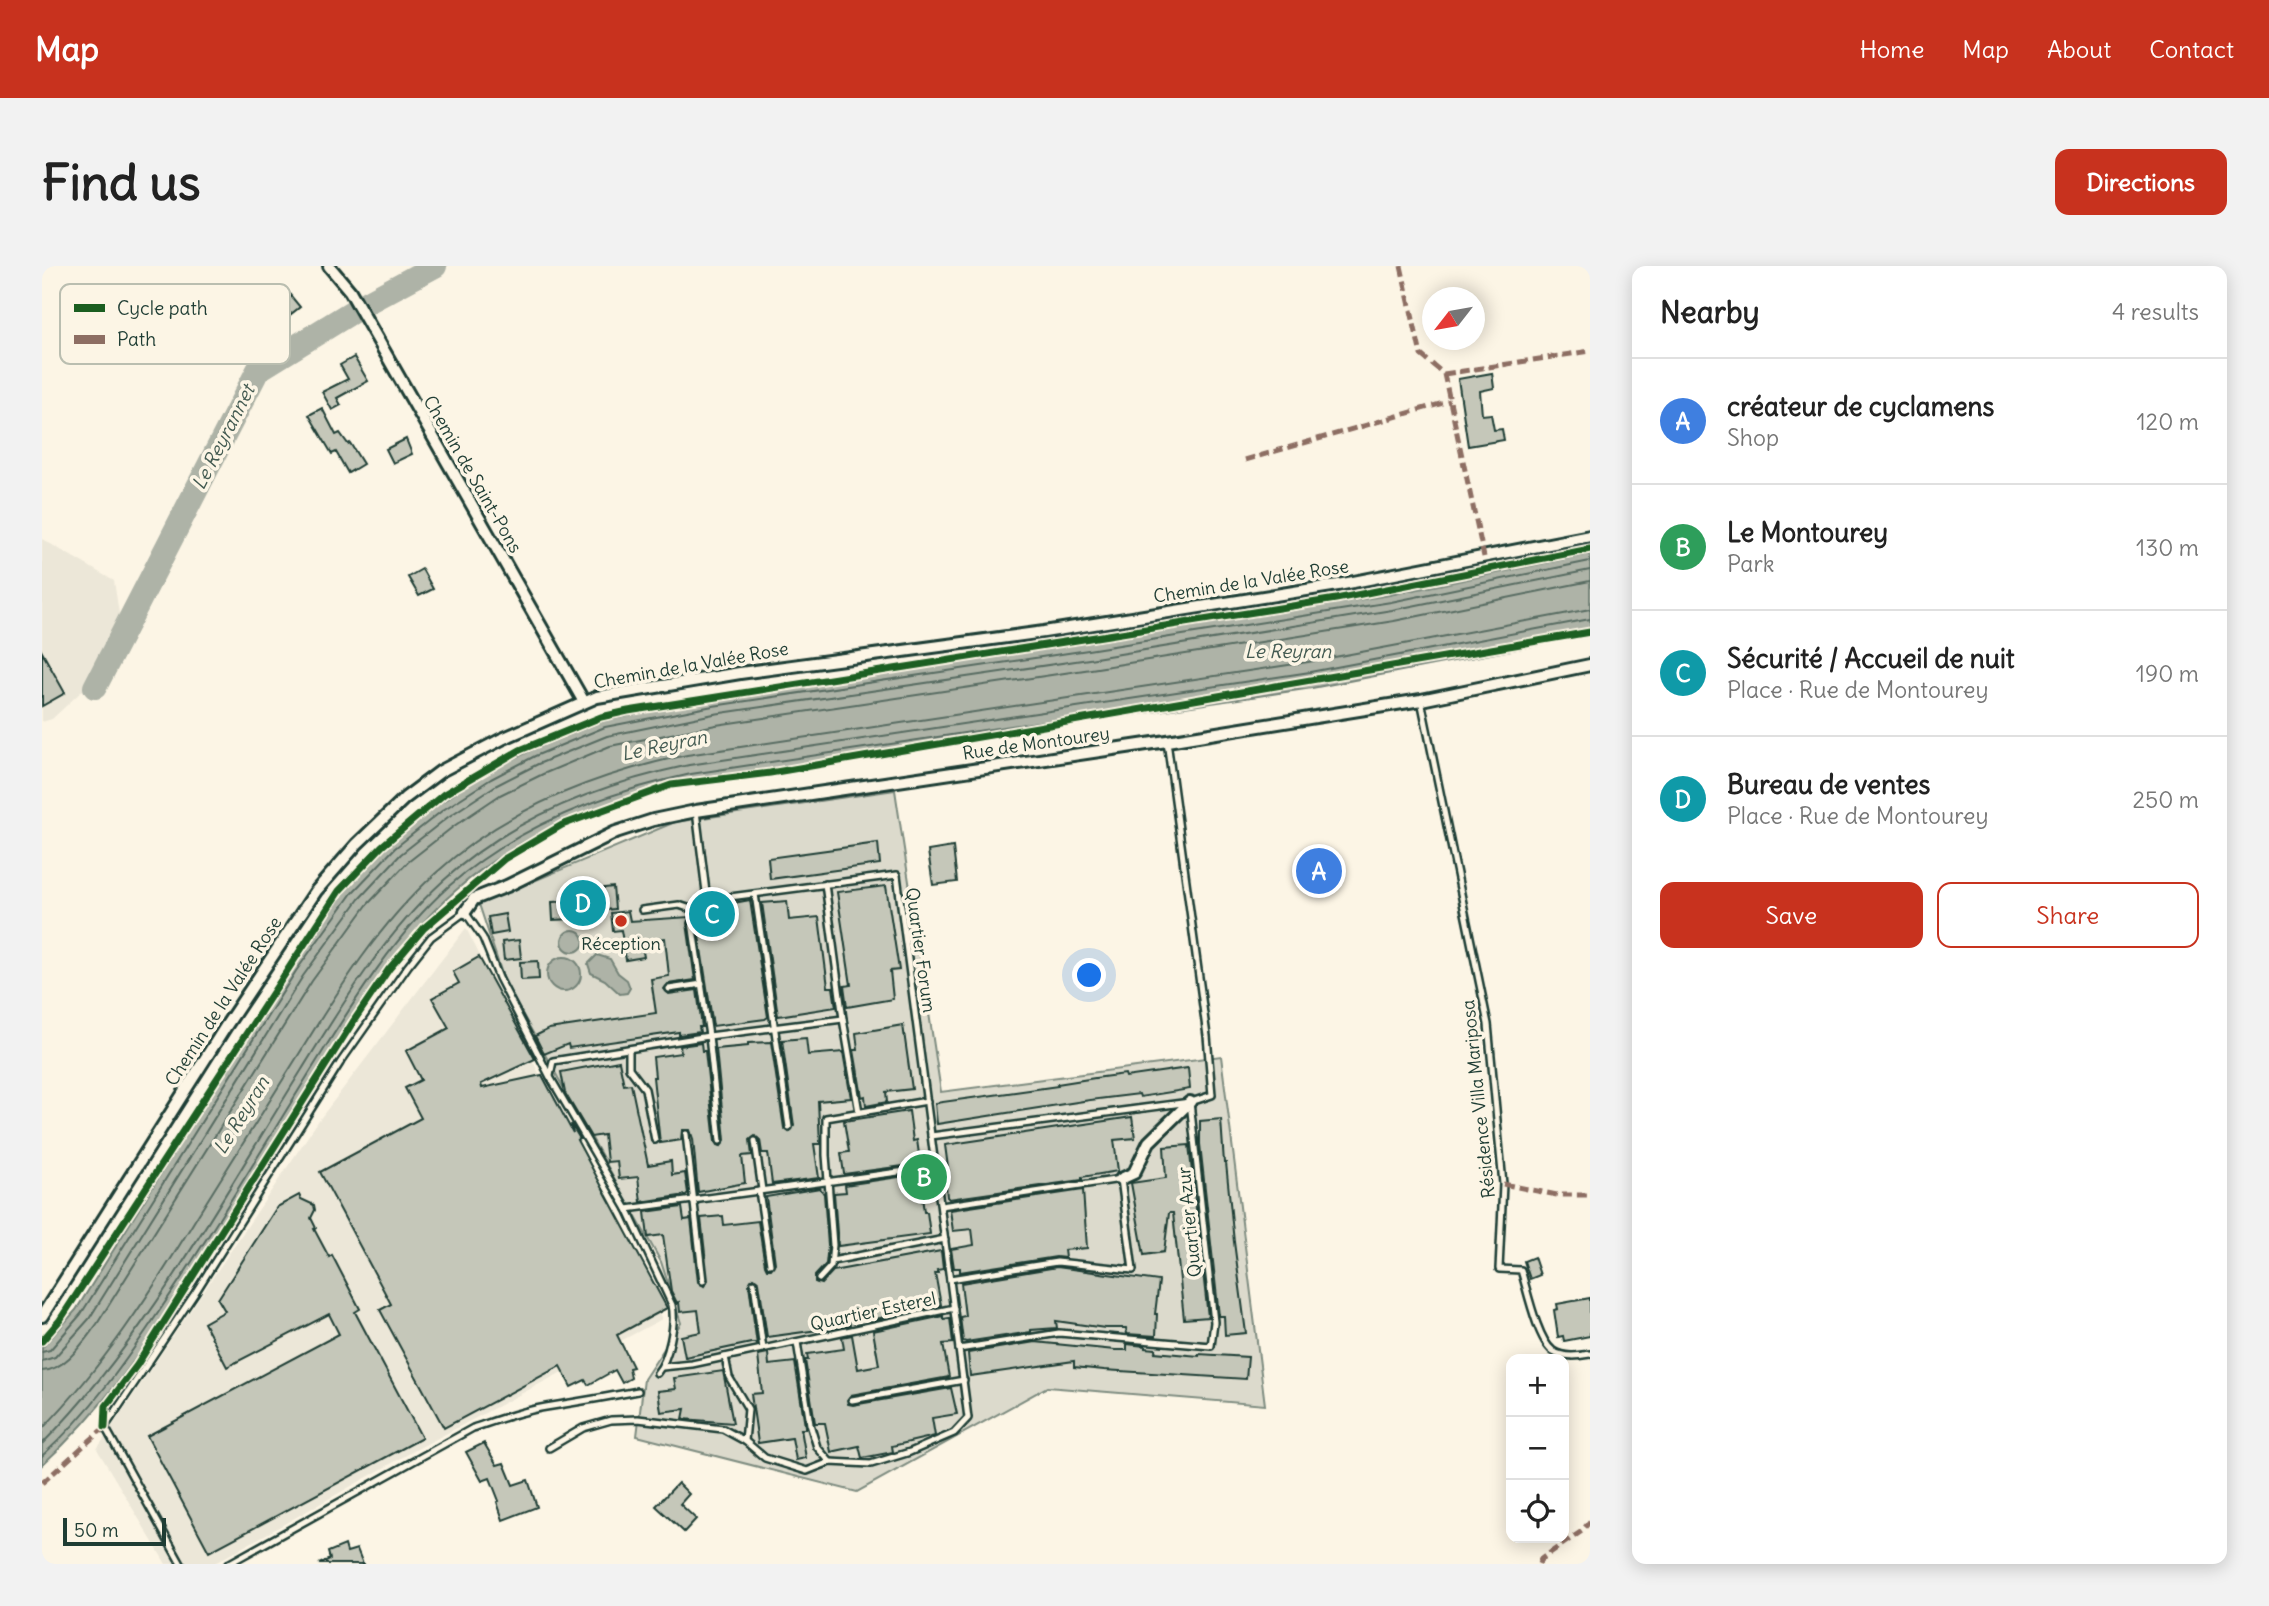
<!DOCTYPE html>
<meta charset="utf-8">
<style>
:root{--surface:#fff;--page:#f2f2f2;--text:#222;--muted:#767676;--line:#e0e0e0;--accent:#c8321e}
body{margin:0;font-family:Delius,sans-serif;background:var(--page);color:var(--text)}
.controls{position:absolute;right:21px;bottom:21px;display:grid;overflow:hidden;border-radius:14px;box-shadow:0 4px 18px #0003}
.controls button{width:63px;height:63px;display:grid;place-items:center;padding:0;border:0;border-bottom:2px solid var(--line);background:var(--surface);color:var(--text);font:35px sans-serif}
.compass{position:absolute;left:1380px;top:21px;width:63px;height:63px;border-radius:50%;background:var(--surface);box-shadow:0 4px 18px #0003;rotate:239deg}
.scale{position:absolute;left:21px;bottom:18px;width:103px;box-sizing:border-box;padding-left:7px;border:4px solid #1f3d34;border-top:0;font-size:19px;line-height:24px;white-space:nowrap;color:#1f3d34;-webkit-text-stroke:5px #fcf5e5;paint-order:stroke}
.you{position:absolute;left:1048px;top:710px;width:24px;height:24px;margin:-18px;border:5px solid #fff;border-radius:50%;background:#1a73e8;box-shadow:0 0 0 10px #1a73e833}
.badge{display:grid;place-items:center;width:46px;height:46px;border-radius:50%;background:var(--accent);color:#fff;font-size:23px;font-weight:700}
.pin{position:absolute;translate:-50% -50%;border:4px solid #fff;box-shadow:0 2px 7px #0006}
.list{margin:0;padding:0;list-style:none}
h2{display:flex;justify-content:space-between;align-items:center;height:91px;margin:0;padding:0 28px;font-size:30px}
h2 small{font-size:23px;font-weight:400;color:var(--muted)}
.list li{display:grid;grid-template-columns:46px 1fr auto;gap:21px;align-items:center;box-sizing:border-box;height:126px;padding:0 28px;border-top:2px solid var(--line)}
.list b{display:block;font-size:26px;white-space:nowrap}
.list p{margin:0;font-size:23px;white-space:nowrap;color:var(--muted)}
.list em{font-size:23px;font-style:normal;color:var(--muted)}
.actions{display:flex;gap:14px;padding:21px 28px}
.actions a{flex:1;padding:16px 0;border:2px solid var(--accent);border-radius:14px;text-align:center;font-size:24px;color:var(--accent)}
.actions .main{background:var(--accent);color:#fff}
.icon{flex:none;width:38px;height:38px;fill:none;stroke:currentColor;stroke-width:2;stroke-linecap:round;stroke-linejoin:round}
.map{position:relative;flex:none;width:1548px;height:1298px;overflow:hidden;border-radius:14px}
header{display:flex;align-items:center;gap:42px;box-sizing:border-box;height:98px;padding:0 35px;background:var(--accent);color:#fff}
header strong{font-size:33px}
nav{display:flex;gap:38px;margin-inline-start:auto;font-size:24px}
.intro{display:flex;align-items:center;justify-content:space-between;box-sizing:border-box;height:168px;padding:0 42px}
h1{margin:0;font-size:49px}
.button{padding:18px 32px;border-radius:14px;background:var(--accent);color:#fff;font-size:24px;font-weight:700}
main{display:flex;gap:42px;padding:0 42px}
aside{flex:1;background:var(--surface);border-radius:14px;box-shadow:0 4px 18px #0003}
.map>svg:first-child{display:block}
.built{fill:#ece7d8}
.green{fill:#dcdacc;stroke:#7e8c80;stroke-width:2}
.water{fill:#aeb3a7;stroke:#758479;stroke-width:2}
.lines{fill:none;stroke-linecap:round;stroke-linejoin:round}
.shore{stroke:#586c62;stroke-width:2}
.river{stroke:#aeb3a7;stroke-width:24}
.building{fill:#c5c7b9;stroke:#1f3d34;stroke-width:2}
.service-casing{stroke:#1f3d34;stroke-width:10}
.minor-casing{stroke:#1f3d34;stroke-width:16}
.service{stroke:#fcf5e5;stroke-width:5}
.minor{stroke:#fcf5e5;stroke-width:10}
.quiet{stroke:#8d6e63;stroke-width:5;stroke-dasharray:10 5;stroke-linecap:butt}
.cycleway-casing{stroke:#fcf5e5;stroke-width:11}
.cycleway{stroke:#1b5e20;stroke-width:7}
.poi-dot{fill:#c8321e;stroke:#fcf5e5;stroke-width:2.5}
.labels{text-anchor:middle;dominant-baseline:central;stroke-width:7;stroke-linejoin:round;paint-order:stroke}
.street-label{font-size:18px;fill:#1f3d34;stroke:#fcf5e5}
.poi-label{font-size:18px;fill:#1f3d34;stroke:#fcf5e5}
.water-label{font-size:19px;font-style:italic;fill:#435a51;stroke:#fcf5e5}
.key{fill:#fcf5e5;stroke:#babeb0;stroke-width:2}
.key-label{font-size:19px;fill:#1f3d34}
</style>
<header>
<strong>Map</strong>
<nav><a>Home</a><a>Map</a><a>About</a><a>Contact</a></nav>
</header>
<div class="intro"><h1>Find us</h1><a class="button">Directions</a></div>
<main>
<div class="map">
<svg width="1548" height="1298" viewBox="0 0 1548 1298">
<rect width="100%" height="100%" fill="#fcf5e5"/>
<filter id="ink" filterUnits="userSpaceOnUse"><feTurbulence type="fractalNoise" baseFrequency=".0143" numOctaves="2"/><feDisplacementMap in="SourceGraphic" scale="14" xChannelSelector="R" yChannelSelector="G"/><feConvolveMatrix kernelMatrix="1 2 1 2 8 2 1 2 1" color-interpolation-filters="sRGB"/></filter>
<g filter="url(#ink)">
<g class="built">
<polygon points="0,273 72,315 80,367 42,423 10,453 0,456"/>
<polygon points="424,662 620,1053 377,1182 171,1298 124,1298 55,1183 277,854"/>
</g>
<polygon class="green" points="853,524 899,826 1179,790 1223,1139 1005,1121 815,1226 595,1170 602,1113 639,1057 619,996 463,717 437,638 633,556"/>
<g class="water">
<path d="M1548,288V369L1270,422L650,515C564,533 479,566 413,625C357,674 318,739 279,802C235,872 192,943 147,1013C104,1080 60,1145 0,1199V1082L34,1044L248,701L305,622L348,577L397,538L445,506L490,484L561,455L670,433L1045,377L1347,329Z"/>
<circle cx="531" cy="675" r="11"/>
<polygon points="555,689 568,693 576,707 585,714 588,722 585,727 578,728 563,714 549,707 546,698"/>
<circle cx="522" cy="708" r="17"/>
</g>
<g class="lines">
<g class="shore">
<polyline points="0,1086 8,1084 39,1048 254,705 310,627 353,582 401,544 449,513 493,490 563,461 671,440 1046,384 1349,336 1548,295"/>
<polyline points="0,1095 13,1091 47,1053 261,710 317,633 359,588 406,551 453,520 496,498 565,470 672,448 1047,393 1350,344 1548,304"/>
<path d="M0,1105C24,1104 41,1076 55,1058L270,715L325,639L366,596L412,560L458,529L501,508L568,480L674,459L1049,403L1352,355L1548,315"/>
<path d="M0,1163C61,1101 108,1028 153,954C188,899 222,843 257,788C297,723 337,658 394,607C463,543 554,508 645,489L1266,396L1548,343"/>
<path d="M0,1178C105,1072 180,931 259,805C301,737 342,669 401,615C469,552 558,518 647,499L1268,406L1548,353"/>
<path d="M0,1190C49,1146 86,1092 122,1038C174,961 222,880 271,801C311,737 351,671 407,620C475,560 561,527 649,508L1269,415L1548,362"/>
</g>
<polyline class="river" points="53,421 216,104 326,36 393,0"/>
</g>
<g class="building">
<polygon points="212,20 227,37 244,24 258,41 231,62 222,51 218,55 206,39 200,44 186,41"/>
<polygon points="312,91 326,115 295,132 299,139 290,144 280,126 306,113 298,99"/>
<polygon points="1450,107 1452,122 1438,125 1440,149 1449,148 1452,164 1460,163 1462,174 1426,180 1416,113"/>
<polygon points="280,142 294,169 298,167 306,178 308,177 321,198 306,207 294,186 290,188 267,149"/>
<polygon points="364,173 370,188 351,197 344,183"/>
<polygon points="380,303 391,323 377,330 366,311"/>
<polygon points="0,386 23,427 0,440"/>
<polygon points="836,577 838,598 728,613 726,592"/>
<polygon points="911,581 915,616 891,619 886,585"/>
<polygon points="844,620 857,704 848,705 851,733 805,741 802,720 809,719 795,626"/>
<polygon points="571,621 573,643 529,647 529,653 511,654 510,636 532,635 531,628 554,626 554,623"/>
<polygon points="708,634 726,751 723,753 671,760 655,657 664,642"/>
<polygon points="745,635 747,654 777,651 786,721 791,721 794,741 736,750 720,637"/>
<polygon points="586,645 588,655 647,651 645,657 653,714 626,718 622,723 627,728 655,724 660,761 657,761 658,766 637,769 637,766 527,782 526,778 502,788 493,770 507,763 614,747 609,713 627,710 623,672 599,675 602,691 584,694 579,664 571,665 569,647"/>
<polygon points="463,648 466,666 449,669 446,651"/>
<polygon points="477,674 479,692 462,694 460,676"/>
<polygon points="437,691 493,793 439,818 440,822 500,809 531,867 529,858 538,873 535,874 625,1042 575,1069 591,1101 587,1102 589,1112 580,1117 573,1104 546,1119 543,1114 529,1121 518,1100 402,1162 338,1044 349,1038 278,906 379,852 363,822 379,814 364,785 407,762 390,732 417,717 411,706"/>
<polygon points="496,695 497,713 479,714 478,696"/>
<polygon points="861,759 870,823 844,826 845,836 824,840 823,830 820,831 812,784 816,784 814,767"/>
<polygon points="764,772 766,789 801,786 809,832 776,835 778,878 772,878 777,912 730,918 726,887 720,887 718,874 713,870 708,874 710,889 700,890 703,917 656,926 651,873 648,864 640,864 639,874 618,877 611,811 613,811 611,791 639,787 638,780 659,777 660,785 663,785 673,876 675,879 679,880 683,874 674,783 706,780 706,777 729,776 742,862 747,866 752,860 740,774"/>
<polygon points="577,795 582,819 589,818 606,899 629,895 630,909 643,907 646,927 644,929 599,936 596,911 577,913 575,895 565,896 562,869 549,871 523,827 519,806"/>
<polygon points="1146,802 1148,823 1098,831 1097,828 1048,834 895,858 893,837 1016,820 1015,818 1053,812 1083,808 1084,811"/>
<polygon points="867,845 871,875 875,874 878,895 876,898 802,908 799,887 807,886 802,855"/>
<polygon points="1090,851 1093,872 1072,874 1076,905 1040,911 1040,914 907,933 905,931 903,910 907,909 903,879"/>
<polygon points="1179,853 1182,897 1184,897 1192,976 1204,1067 1183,1069 1182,1050 1177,1050 1158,878 1158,855"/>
<polygon points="1147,879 1166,1051 1142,1053 1131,947 1127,947 1122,986 1102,989 1089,917 1124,912 1122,881"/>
<polygon points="877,908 882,946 885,946 888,968 796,980 792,927 804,926 803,919"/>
<polygon points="778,922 782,928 786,979 784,998 773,1010 773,1016 779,1018 791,1005 899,985 901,1003 895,1004 896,1007 893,1007 899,1039 829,1054 828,1051 807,1055 808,1059 798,1061 725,1071 717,1016 711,1012 707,1018 715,1079 714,1076 643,1091 639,1070 659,1066 656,1044 638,1046 637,1036 635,1037 629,1025 621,969 606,971 603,946 640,941 642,954 649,953 656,1016 662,1020 666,1014 659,952 681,950 682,959 716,955 723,999 725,1003 729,1003 733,997 724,931"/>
<polygon points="1041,924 1045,982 1022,984 1023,992 1014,991 918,1006 918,1002 912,1002 909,983 932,979 930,963 911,965 908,944"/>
<polygon points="257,929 259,933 272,939 273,944 269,952 274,962 272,963 287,991 290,989 318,1043 313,1046 380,1172 167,1286 105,1170 297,1068 287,1048 185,1101 162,1057 183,1045 176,1033 235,941"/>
<polygon points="1492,991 1498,1009 1488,1013 1482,995"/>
<polygon points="1015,1001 1117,1015 1113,1048 1115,1048 1114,1070 1085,1068 1084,1062 1063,1062 1014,1055 1015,1062 989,1064 989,1066 924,1076 921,1075 918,1051 923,1050 919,1017"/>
<polygon points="1548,1032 1548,1070 1522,1075 1521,1070 1516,1071 1512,1044 1516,1043 1515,1038"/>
<polygon points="901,1050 901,1053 908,1052 911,1077 901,1078 907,1111 809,1129 805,1134 806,1138 811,1139 909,1122 915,1148 890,1152 893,1170 850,1180 851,1186 820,1192 817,1180 789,1186 783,1157 773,1157 763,1094 766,1094 765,1088 802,1083 800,1071 810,1069 816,1103 837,1099 831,1065"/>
<polygon points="993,1076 1073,1084 1085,1084 1085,1078 1103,1080 1103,1082 1114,1083 1113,1086 1157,1090 1157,1088 1206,1091 1204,1113 1062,1104 1032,1101 1032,1095 928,1110 926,1087"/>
<polygon points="726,1087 727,1099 753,1096 763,1160 763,1163 759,1163 764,1192 754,1194 750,1172 716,1177 709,1128 720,1127 716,1089"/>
<polygon points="681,1105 691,1157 641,1153 643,1143 619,1146 616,1125 634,1123 632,1112"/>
<polygon points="442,1177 455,1199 462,1197 471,1219 486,1214 495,1241 461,1254 455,1236 457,1235 448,1212 440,1215 424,1186"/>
<polygon points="636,1217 647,1228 638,1238 654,1253 642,1266 614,1240"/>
<polygon points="303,1279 305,1286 315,1283 321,1298 277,1298 288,1293 286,1286"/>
</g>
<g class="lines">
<g class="service-casing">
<g id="service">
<path d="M1379,434L1446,758L1461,918L1457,1003L1479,1004C1485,1023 1495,1073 1511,1085C1522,1092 1536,1090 1548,1088"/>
<polyline points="1125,475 1165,770 1170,829 1149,836"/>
<polyline points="654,545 665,634"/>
<polyline points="783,618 801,753 817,846"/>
<polyline points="713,628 747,861"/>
<polyline points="600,644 637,639 655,645"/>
<polyline points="627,723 660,718"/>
<polyline points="587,783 587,802 603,823 613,874"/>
<polyline points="508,810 511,795 667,770 801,753"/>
<polyline points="644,868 661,1015"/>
<polyline points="889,870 1148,836 1172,1056 1169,1080 1017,1067 917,1083"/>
<polyline points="713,875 720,924"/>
<polyline points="717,925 728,998"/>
<polyline points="899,940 1079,913 1091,1004 1015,996 908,1013"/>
<polyline points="585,943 893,901"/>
<polyline points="790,995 903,973"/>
<polyline points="777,1013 789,1000 791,979 784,889 784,852 885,835"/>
<polyline points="712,1017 721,1083"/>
<polyline points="755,1076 768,1158 775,1181 788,1196"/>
<polyline points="683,1091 687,1111 706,1143 703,1175"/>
<polyline points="620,1101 650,1098 912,1042"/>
<polyline points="810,1134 922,1114"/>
<polyline points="507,1182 541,1162 569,1154 596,1153 681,1163 703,1175 723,1192 765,1205 788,1196 829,1198 868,1186 912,1167 926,1152 855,609 665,634 655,645 650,656 667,770 678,875"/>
<path d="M139,1298L63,1161L153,1027L298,797L366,700L389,671L423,646L441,672L457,712L508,811L585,943L630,1039C634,1057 627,1093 615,1107"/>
<path d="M186,1298L431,1162C455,1154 479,1145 504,1141C535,1136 565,1131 596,1125"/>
</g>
</g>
<g class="minor-casing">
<g id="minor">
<polyline points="287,0 308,25 542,436"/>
<polyline points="423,646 432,633 465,620 574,566 611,554 654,545 1125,475 1379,434 1548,399"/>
<polyline points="1079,913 1092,907 1107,876 1148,836"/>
<polyline points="0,1050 184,760 274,625 315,578 363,532 399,505 460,473 555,431 698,407 1002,366 1296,319 1548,270"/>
</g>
</g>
<use href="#service" class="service"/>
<use href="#minor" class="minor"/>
<g class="quiet">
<polyline points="1359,0 1379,89 1402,108 1442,291"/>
<polyline points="1402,108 1548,85"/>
<polyline points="1203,194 1408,135"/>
<polyline points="1461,918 1515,929 1548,929"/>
<polyline points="0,1217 63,1161 63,1154"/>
<polyline points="1497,1298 1499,1293 1540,1265 1548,1255"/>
</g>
<g class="cycleway-casing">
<g id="cycleway">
<polyline points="0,1075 18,1054 297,625 340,580 402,528 478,484 559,451 586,445 1294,333 1548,283"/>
<polyline points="63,1161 64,1140 95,1099 311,756 347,703 382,662 462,593 520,559 629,519 728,507 1548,366"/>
</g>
</g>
<use href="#cycleway" class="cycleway"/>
</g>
</g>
<circle class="poi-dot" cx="579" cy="655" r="7"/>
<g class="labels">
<g class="street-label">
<text transform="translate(431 208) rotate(60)">Chemin de Saint-Pons</text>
<text transform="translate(1209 315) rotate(-9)">Chemin de la Valée Rose</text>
<text transform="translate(649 399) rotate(-10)">Chemin de la Valée Rose</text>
<text transform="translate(994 477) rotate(-8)">Rue de Montourey</text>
<text transform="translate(879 684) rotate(82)">Quartier Forum</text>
<text transform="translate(181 735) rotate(-57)">Chemin de la Valée Rose</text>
<text transform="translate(1436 833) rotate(-96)">Résidence Villa Mariposa</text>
<text transform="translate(1147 956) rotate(-96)">Quartier Azur</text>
<text transform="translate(831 1045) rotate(-12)">Quartier Esterel</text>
</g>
<g class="poi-label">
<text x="579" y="677">Réception</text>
</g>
<g class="water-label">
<text transform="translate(181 171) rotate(-63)">Le Reyrannet</text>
<text x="1246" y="385">Le Reyran</text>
<text transform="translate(622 479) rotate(-12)">Le Reyran</text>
<text transform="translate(199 849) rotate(-58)">Le Reyran</text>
</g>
</g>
<rect x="18" y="18" width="230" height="80" rx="10" class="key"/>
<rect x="32" y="38" width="31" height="8" fill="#1b5e20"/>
<rect x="32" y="69" width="31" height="9" fill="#8d6e63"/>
<g class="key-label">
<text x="75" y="49">Cycle path</text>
<text x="75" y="80">Path</text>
</g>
</svg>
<div class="controls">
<button>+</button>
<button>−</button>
<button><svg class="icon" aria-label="locate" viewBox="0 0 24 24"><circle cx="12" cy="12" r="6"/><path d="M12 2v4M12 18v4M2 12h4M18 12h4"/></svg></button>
</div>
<svg class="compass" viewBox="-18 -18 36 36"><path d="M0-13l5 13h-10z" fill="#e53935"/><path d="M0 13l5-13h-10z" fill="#767676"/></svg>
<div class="scale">50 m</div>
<div class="you"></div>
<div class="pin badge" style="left:1277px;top:605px;background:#3f7fe0">A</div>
<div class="pin badge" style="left:882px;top:911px;background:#2e9e5b">B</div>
<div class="pin badge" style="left:670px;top:648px;background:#0f9aa8">C</div>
<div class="pin badge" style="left:541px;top:637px;background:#0f9aa8">D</div>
</div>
<aside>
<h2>Nearby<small>4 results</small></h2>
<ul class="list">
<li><span class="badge" style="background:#3f7fe0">A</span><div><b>créateur de cyclamens</b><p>Shop</p></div><em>120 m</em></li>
<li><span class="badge" style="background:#2e9e5b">B</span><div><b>Le Montourey</b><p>Park</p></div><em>130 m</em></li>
<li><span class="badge" style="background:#0f9aa8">C</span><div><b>Sécurité / Accueil de nuit</b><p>Place · Rue de Montourey</p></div><em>190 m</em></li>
<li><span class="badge" style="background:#0f9aa8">D</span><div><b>Bureau de ventes</b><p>Place · Rue de Montourey</p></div><em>250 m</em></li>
</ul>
<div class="actions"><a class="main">Save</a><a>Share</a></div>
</aside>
</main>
